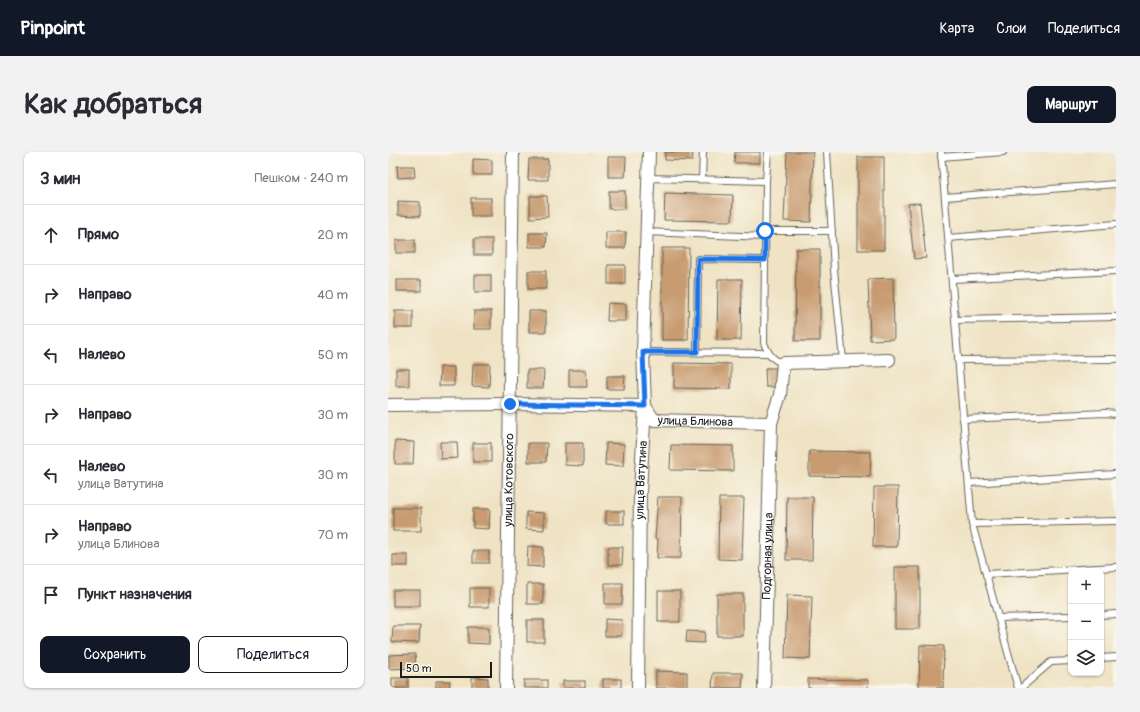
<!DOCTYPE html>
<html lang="ru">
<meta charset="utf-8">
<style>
:root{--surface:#fff;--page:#f2f2f3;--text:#2b2b33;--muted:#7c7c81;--line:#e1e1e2;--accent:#111827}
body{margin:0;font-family:Pangolin,sans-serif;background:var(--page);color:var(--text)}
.controls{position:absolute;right:12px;bottom:12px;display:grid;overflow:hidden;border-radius:8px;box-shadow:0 1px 3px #0004}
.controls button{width:36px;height:36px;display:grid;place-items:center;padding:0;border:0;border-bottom:1px solid var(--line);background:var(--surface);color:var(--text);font:20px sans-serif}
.scale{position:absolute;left:12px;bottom:10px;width:92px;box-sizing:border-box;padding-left:4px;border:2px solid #1c1c1c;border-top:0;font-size:11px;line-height:14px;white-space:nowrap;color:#1c1c1c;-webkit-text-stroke:3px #fbf7ec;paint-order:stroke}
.stop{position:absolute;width:12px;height:12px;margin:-9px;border:3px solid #1a73e8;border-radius:50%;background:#fff}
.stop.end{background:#1a73e8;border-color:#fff;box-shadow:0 1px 4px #0008}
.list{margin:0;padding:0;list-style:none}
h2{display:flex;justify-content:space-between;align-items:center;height:52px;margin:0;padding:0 16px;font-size:17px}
h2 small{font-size:13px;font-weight:400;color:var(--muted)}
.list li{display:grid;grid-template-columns:26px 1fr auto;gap:12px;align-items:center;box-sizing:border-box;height:60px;padding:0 16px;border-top:1px solid var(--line)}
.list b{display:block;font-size:15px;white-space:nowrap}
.list p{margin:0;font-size:13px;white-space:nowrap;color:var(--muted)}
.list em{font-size:13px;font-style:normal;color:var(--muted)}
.actions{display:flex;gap:8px;padding:12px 16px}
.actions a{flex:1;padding:9px 0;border:1px solid var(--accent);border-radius:8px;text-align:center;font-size:14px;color:var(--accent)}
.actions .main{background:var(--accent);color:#fff}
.icon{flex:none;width:22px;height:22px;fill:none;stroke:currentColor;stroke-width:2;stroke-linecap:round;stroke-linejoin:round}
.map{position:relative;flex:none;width:728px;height:536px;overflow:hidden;border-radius:8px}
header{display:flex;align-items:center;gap:24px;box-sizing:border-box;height:56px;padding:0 20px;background:var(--accent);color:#fff}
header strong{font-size:19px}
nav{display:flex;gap:22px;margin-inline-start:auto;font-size:14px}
.intro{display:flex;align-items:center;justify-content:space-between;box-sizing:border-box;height:96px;padding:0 24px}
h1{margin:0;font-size:28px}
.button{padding:10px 18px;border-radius:8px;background:var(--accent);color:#fff;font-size:14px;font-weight:700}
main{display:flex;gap:24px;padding:0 24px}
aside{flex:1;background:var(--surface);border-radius:8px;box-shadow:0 1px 3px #0004}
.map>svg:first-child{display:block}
.building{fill:#c89b71}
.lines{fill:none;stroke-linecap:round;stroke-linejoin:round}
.service-casing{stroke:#666257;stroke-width:8}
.minor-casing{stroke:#666257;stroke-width:14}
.service{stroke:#fff;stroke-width:6}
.minor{stroke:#fff;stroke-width:12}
.route{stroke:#1a73e8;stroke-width:5}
.labels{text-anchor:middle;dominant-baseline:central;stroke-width:3;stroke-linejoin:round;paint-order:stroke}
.street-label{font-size:12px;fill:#1c1c1c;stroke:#fbf7ec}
</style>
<header>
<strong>Pinpoint</strong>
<nav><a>Карта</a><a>Слои</a><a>Поделиться</a></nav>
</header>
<div class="intro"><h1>Как добраться</h1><a class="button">Маршрут</a></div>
<main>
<aside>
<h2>3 мин<small>Пешком · 240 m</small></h2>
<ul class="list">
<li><svg class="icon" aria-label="ahead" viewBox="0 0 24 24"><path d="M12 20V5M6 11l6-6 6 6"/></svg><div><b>Прямо</b></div><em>20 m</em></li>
<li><svg class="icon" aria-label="right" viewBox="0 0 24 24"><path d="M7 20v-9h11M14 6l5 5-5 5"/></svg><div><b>Направо</b></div><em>40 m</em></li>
<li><svg class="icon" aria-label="left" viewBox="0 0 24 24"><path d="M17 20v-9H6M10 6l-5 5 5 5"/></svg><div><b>Налево</b></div><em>50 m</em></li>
<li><svg class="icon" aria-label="right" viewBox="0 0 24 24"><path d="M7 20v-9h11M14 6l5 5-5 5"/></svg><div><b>Направо</b></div><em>30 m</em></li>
<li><svg class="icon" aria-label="left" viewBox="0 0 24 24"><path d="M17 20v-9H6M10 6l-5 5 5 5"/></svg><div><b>Налево</b><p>улица Ватутина</p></div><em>30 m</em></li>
<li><svg class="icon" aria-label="right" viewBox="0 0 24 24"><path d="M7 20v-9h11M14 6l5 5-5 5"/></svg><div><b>Направо</b><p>улица Блинова</p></div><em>70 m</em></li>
<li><svg class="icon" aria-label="arrive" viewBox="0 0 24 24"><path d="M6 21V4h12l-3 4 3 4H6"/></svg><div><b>Пункт назначения</b></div></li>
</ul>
<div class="actions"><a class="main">Сохранить</a><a>Поделиться</a></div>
</aside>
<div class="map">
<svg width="728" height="536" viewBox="0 0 728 536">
<rect width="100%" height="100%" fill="#fbf7ec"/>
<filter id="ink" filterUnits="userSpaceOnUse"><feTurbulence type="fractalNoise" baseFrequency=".025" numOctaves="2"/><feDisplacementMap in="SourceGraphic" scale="8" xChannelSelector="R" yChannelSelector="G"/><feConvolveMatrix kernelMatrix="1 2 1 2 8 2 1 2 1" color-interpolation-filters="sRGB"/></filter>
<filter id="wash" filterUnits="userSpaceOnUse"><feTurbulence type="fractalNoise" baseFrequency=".012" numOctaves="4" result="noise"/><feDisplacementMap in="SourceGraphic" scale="16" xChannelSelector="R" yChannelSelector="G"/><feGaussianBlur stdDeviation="0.9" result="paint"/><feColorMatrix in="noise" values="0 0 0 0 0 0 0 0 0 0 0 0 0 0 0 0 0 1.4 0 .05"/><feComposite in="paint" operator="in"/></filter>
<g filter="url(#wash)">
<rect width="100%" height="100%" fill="#efe3c4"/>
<g id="blocks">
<g class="building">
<polygon points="277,0 305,0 304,9 277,8"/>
<polygon points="347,0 372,0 372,11 346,11"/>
<polygon points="399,0 425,0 423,70 396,69"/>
<polygon points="220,5 238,5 237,25 220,25"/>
<rect x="470" y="5" width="26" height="93"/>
<polygon points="85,7 104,8 104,23 85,23"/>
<polygon points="141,7 160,7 160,28 140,28"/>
<polygon points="9,14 26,14 27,25 10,26"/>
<rect x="221" y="39" width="16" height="18"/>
<polygon points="277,41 345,43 344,69 276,68"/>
<polygon points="142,44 159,44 160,65 142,66"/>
<rect x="83" y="46" width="20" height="18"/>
<polygon points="10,49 32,50 32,64 10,63"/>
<polygon points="532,51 538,106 526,107 520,52"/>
<polygon points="218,80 238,80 237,96 218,96"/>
<polygon points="141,81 159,81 158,95 141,95"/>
<rect x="86" y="87" width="18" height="16"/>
<rect x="8" y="88" width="19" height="13"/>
<polygon points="274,96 301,96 300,188 274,188"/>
<polygon points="408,97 432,97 432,189 407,189"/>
<rect x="220" y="113" width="17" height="19"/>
<rect x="140" y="119" width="18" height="18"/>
<rect x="87" y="123" width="16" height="17"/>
<polygon points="505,126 506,187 482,188 480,127"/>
<polygon points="330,127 354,127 353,188 329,188"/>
<rect x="9" y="128" width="24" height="11"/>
<polygon points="220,151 238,152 238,169 219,169"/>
<rect x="7" y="159" width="18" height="17"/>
<rect x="86" y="159" width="17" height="18"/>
<rect x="141" y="159" width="17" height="21"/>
<polygon points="286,211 343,212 343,237 286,236"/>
<polygon points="85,212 102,212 101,235 84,234"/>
<polygon points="52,215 66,215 66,234 51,234"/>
<polygon points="377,216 389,216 389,235 378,235"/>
<rect x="8" y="217" width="13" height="17"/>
<polygon points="139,218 156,218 155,236 139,236"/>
<polygon points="181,218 198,218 199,235 181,235"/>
<polygon points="219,224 237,224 236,237 219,237"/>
<polygon points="7,289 26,290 25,312 7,312"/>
<polygon points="52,290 69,290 70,306 53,307"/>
<rect x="85" y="291" width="18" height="19"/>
<polygon points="140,291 159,291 158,310 140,310"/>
<polygon points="177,291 195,291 195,314 177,313"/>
<polygon points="218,291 236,292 235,314 217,313"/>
<polygon points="283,293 345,294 345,319 282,318"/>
<polygon points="421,299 483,300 482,325 421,324"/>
<polygon points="486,335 510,335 509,395 485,395"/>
<polygon points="270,345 294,345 293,406 269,406 270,387 267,387"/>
<polygon points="399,345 425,345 424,408 398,408"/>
<polygon points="331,346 356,346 354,408 330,407"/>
<rect x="5" y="356" width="28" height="23"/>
<polygon points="85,357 102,357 101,377 85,376"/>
<rect x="218" y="359" width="18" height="13"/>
<polygon points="138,360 156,361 156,378 138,377"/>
<polygon points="140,394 155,395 155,415 139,414"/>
<polygon points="220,395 235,395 234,413 220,413"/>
<rect x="85" y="399" width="16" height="12"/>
<rect x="5" y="403" width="15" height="11"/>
<rect x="507" y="415" width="25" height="62"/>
<polygon points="217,431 235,431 234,452 217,452"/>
<rect x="139" y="432" width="16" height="20"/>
<rect x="82" y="436" width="19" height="19"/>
<rect x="5" y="438" width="27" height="16"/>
<rect x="270" y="439" width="22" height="31"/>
<rect x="329" y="442" width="26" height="42"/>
<polygon points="399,443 424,444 422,507 397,506"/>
<polygon points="217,467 234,468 233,484 217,484"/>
<rect x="139" y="468" width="17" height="22"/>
<polygon points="5,474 32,474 31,491 4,490"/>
<polygon points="80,475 101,475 101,492 80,491"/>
<polygon points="299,479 317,480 316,491 298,490"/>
<polygon points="532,493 556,494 555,536 531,536"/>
<polygon points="27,502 28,516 1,517 1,503"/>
<polygon points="268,519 299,520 299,536 268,536"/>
<polygon points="325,521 355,521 354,536 324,536"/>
<polygon points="84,525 100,526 100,536 84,536"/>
<rect x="4" y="526" width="16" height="10"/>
<rect x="215" y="527" width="18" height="9"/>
<polygon points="420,527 480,528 480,536 420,536"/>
<rect x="136" y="528" width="23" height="8"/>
<polygon points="48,529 62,529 61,536 48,536"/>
<rect x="175" y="529" width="22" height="7"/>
</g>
</g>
</g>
<g filter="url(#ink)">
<use href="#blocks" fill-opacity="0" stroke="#666257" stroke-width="1"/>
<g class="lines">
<g class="service-casing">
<g id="service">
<polyline points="439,0 446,118 455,208"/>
<polyline points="553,0 584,372 630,536"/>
<polyline points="553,5 615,0"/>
<path d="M260,26L378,29L376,191C380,201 384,208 395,211"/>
<polyline points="314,27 315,0"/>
<polyline points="378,29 380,0"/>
<polyline points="557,45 728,32"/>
<polyline points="377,79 444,79"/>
<polyline points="258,80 377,85"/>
<polyline points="560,86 728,72"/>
<polyline points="564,127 728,119"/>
<polyline points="567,168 728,165"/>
<polyline points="255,200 380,201"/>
<polyline points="309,200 310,107 377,108"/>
<polyline points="570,208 728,207"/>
<polyline points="575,267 718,261 728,262"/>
<polyline points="581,331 728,322"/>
<polyline points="584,372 728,369"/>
<polyline points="598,422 728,415"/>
<polyline points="713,463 728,462"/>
<polyline points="610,466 683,464"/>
<polyline points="713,506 728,505"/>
<polyline points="633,536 663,510 683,509"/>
</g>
</g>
<g class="minor-casing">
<g id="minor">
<path id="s1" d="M0,253L122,252L257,254L266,268L383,271L392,243L395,211L501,208"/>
<path id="s2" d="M118,536L125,0"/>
<path id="s3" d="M250,536L252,340L257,254L255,200L261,0"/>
<path id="s4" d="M376,536L383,271"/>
</g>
</g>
<use href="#service" class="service"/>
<use href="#minor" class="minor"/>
</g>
</g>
<g class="lines" filter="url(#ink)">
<polyline class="route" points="122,252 257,254 255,200 309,200 310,107 377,108 377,79"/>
</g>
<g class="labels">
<g class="street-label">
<text stroke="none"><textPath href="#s1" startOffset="315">улица Блинова</textPath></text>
<text stroke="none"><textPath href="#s2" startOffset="208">улица Котовского</textPath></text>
<text stroke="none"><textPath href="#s3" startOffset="208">улица Ватутина</textPath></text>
<text stroke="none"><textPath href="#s4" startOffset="132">Подгорная улица</textPath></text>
</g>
</g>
</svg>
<div class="controls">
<button>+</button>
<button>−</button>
<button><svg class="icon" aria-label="layers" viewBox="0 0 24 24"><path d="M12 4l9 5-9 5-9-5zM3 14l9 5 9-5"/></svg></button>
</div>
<div class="scale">50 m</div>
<div class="stop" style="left:377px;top:79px"></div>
<div class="stop end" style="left:122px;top:252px"></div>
</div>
</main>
